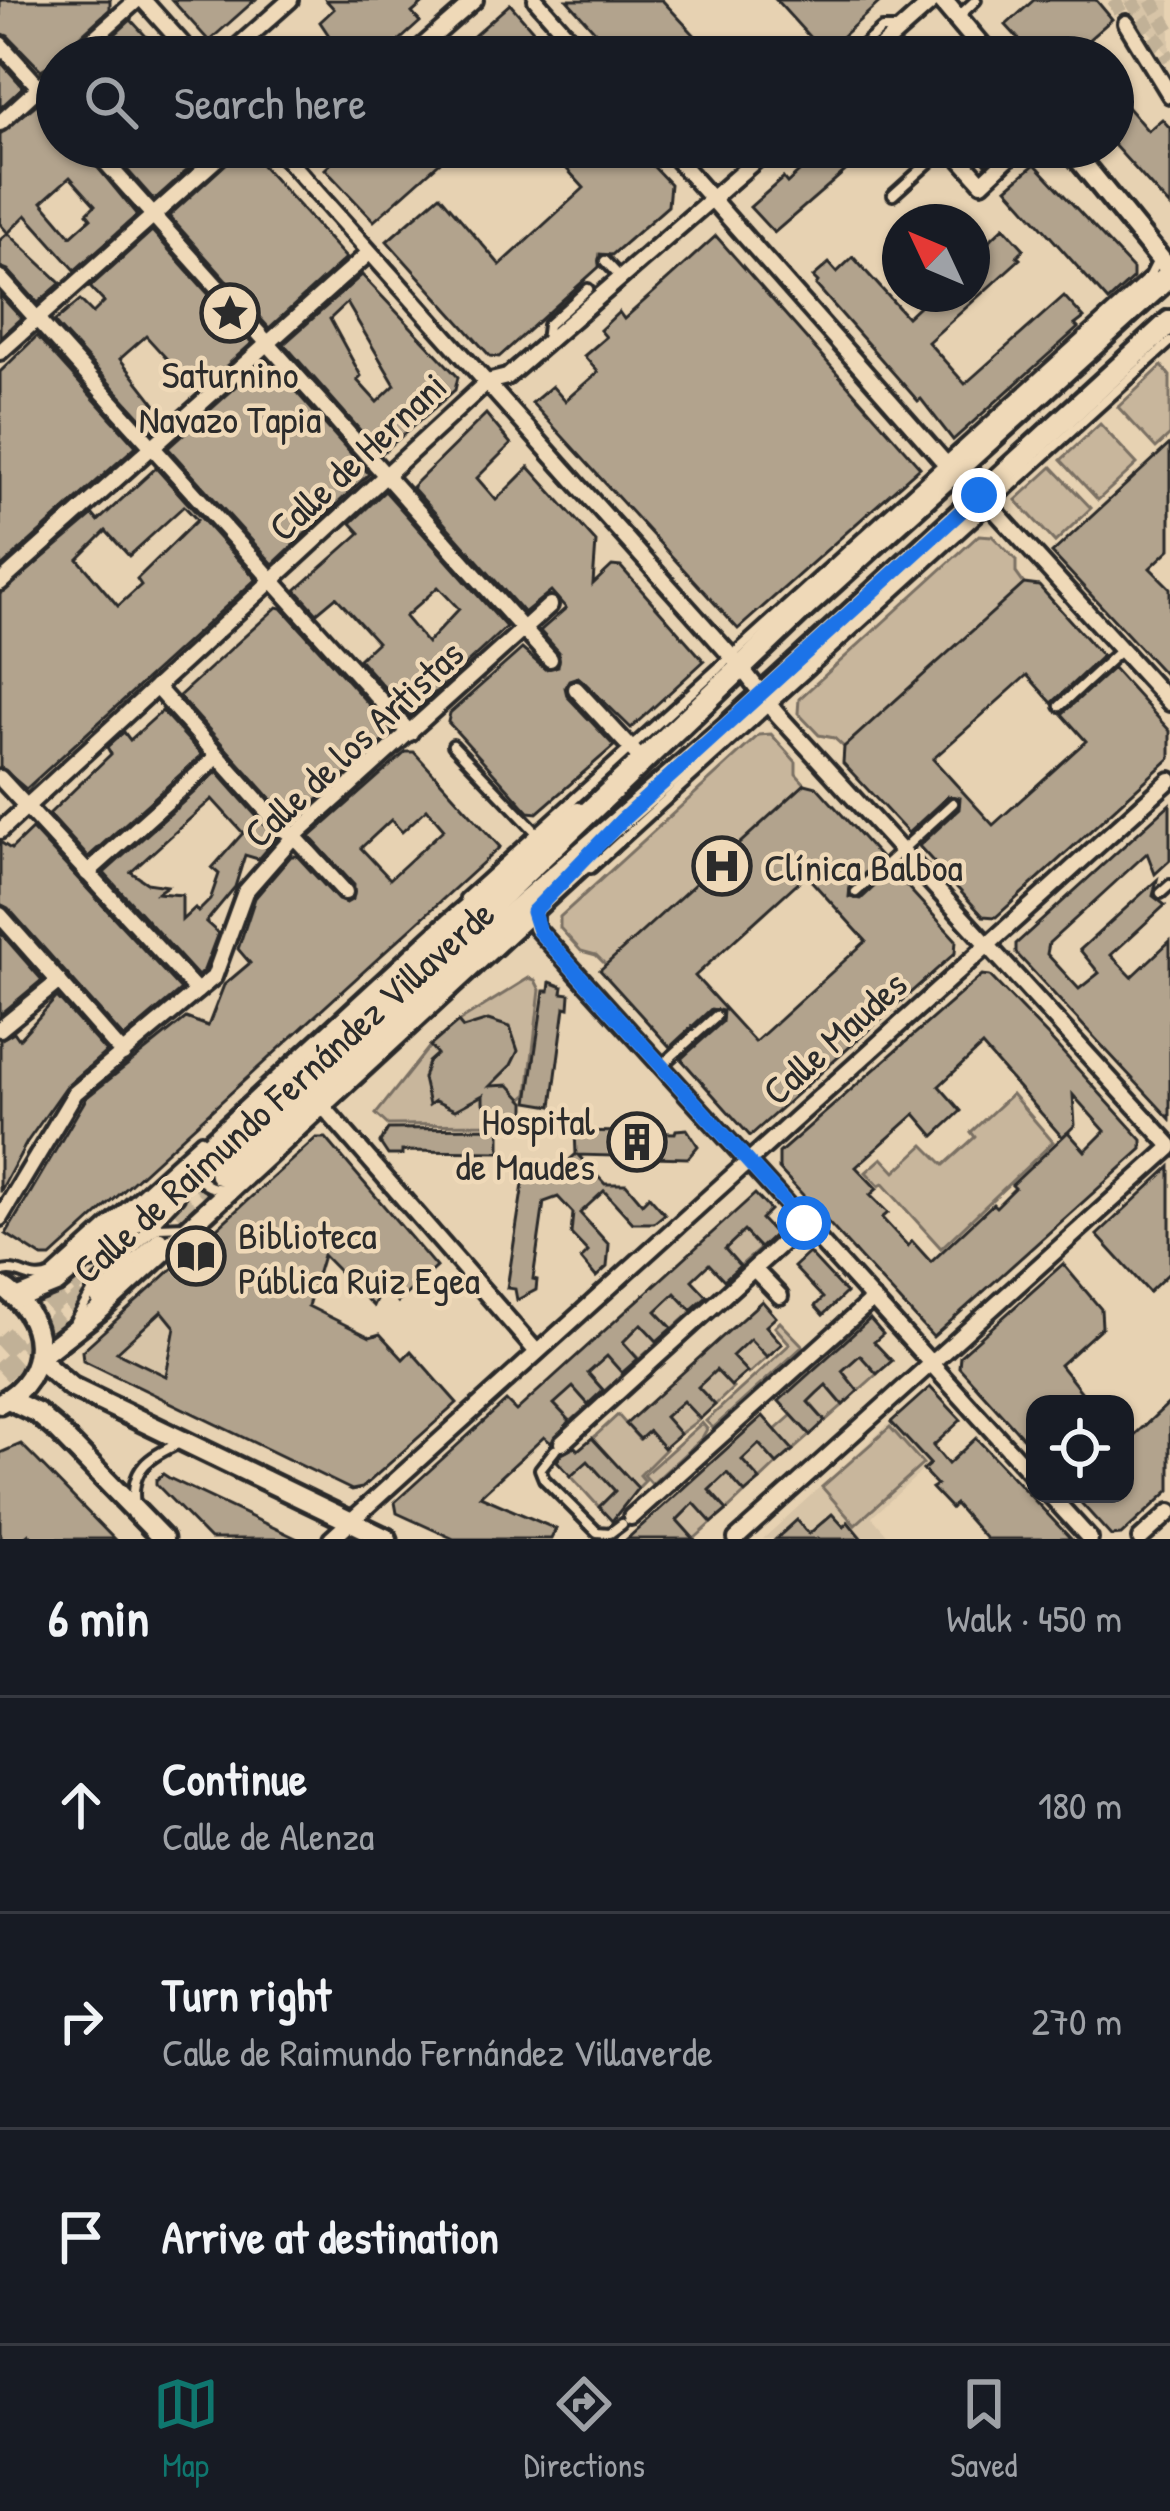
<!DOCTYPE html>
<meta charset="utf-8">
<style>
:root{--surface:#171b24;--page:#20242c;--text:#f1f3f6;--muted:#9ea1a6;--line:#363941;--accent:#0f766e}
body{margin:0;font-family:"Patrick Hand",sans-serif;background:var(--page);color:var(--text)}
.controls{position:absolute;right:36px;bottom:36px;display:grid;overflow:hidden;border-radius:24px;box-shadow:0 3px 9px #0004}
.controls button{width:108px;height:108px;display:grid;place-items:center;padding:0;border:0;border-bottom:3px solid var(--line);background:var(--surface);color:var(--text);font:60px sans-serif}
.compass{position:absolute;left:882px;top:204px;width:108px;height:108px;border-radius:50%;background:var(--surface);box-shadow:0 3px 9px #0004;rotate:314deg}
.stop{position:absolute;width:36px;height:36px;margin:-27px;border:9px solid #1a73e8;border-radius:50%;background:#fff}
.stop.end{background:#1a73e8;border-color:#fff;box-shadow:0 3px 12px #0008}
.list{margin:0;padding:0;list-style:none}
h2{display:flex;justify-content:space-between;align-items:center;height:156px;margin:0;padding:0 48px;font-size:51px}
h2 small{font-size:39px;font-weight:400;color:var(--muted)}
.list li{display:grid;grid-template-columns:78px 1fr auto;gap:36px;align-items:center;box-sizing:border-box;height:216px;padding:0 48px;border-top:3px solid var(--line)}
.list b{display:block;font-size:45px;white-space:nowrap}
.list p{margin:0;font-size:39px;white-space:nowrap;color:var(--muted)}
.list em{font-size:39px;font-style:normal;color:var(--muted)}
.icon{flex:none;width:66px;height:66px;fill:none;stroke:currentColor;stroke-width:2;stroke-linecap:round;stroke-linejoin:round}
.map{position:relative;flex:none;width:1170px;height:1539px;overflow:hidden}
.search{position:absolute;background:var(--surface);box-shadow:0 3px 9px #0004;left:36px;right:36px;top:36px;height:132px;display:flex;align-items:center;gap:30px;box-sizing:border-box;padding:0 42px;border-radius:66px;color:var(--muted);font-size:45px}
.sheet{height:804px;background:var(--surface)}
nav{display:flex;justify-content:space-around;align-items:center;box-sizing:border-box;height:168px;border-top:3px solid var(--line);background:var(--surface);font-size:33px;color:var(--muted)}
nav a{display:grid;justify-items:center;gap:6px}
nav .on{color:var(--accent)}
.map>svg:first-child{display:block}
.built{fill:#d7c4a7}
.green{fill:#c8b69c;stroke:#7a7064;stroke-width:3}
.building{fill:#b2a38d;stroke:#2b2b2b;stroke-width:3;fill-rule:evenodd}
.lines{fill:none;stroke-linecap:round;stroke-linejoin:round}
.street-tunnel{stroke:#c1b197;stroke-width:14;stroke-dasharray:14 7;stroke-linecap:butt}
.primary-tunnel{stroke:#c1b197;stroke-width:21;stroke-dasharray:21 10;stroke-linecap:butt}
.lane-casing{stroke:#2b2b2b;stroke-width:16}
.street-casing{stroke:#2b2b2b;stroke-width:22}
.secondary-casing{stroke:#2b2b2b;stroke-width:27}
.primary-casing{stroke:#2b2b2b;stroke-width:30}
.lane{stroke:#efd9b8;stroke-width:8}
.street{stroke:#efd9b8;stroke-width:14}
.secondary{stroke:#efd9b8;stroke-width:18}
.primary{stroke:#efd9b8;stroke-width:21}
.route{stroke:#1a73e8;stroke-width:15}
.labels{text-anchor:middle;dominant-baseline:central;stroke-width:9;stroke-linejoin:round;paint-order:stroke}
.poi-label{font-size:39px;fill:#2b2b2b;stroke:#efd9b8;text-anchor:start}
.street-label{font-size:39px;fill:#2b2b2b;stroke:#efd9b8}
</style>
<div class="map">
<svg width="1170" height="1539" viewBox="0 0 1170 1539">
<rect width="100%" height="100%" fill="#e7d2b2"/>
<filter id="ink" filterUnits="userSpaceOnUse"><feTurbulence type="fractalNoise" baseFrequency=".00833" numOctaves="2"/><feDisplacementMap in="SourceGraphic" scale="24" xChannelSelector="R" yChannelSelector="G"/><feConvolveMatrix kernelMatrix="1 2 1 2 8 2 1 2 1" color-interpolation-filters="sRGB"/></filter>
<g filter="url(#ink)">
<g class="built">
<polygon points="1123,0 1170,0 1170,57"/>
<polygon points="198,1245 181,1407 83,1360 82,1351"/>
<polygon points="891,1422 930,1464 872,1517 891,1539 763,1539"/>
</g>
<g class="green">
<polygon points="1162,366 1170,376 1170,435 1156,448 1118,407"/>
<polygon points="1100,424 1137,464 1098,500 1061,460"/>
<polygon points="1052,467 1091,508 1055,542 1016,500"/>
<polygon points="979,535 992,536 1016,560 1016,573 1024,584 844,747 834,738 819,735 798,713 799,699"/>
<polygon points="771,734 796,762 796,774 805,784 606,965 596,955 581,951 560,928 560,917 759,735"/>
<polygon points="529,978 535,980 540,990 528,1094 494,1124 388,1125 376,1114 430,1046 458,1022"/>
<polygon points="1012,1094 1053,1142 941,1248 883,1184 879,1186 866,1172 882,1158 895,1172 924,1145 944,1165 975,1137 971,1132"/>
<polygon points="744,1231 760,1249 740,1266 725,1249"/>
<polygon points="675,1293 692,1311 672,1329 656,1311"/>
<polygon points="780,1322 803,1346 713,1428 706,1421 790,1344 775,1327"/>
<polygon points="641,1324 658,1342 639,1359 623,1342"/>
<polygon points="750,1339 767,1357 748,1374 732,1356"/>
<polygon points="860,1355 877,1374 858,1391 842,1371"/>
<polygon points="607,1356 623,1374 604,1391 588,1373"/>
<polygon points="716,1370 733,1388 715,1405 698,1387"/>
<polygon points="826,1385 843,1405 825,1421 808,1401"/>
<polygon points="573,1387 589,1405 571,1421 554,1404"/>
<polygon points="683,1401 700,1419 680,1434 665,1417"/>
<polygon points="618,1415 639,1439 649,1431 666,1449 640,1475 645,1481 638,1488 592,1439"/>
<polygon points="792,1415 810,1435 793,1450 775,1430"/>
<polygon points="702,1423 707,1429 702,1438 652,1484 644,1475"/>
<polygon points="890,1427 923,1464 855,1525 822,1487"/>
<polygon points="759,1444 777,1464 760,1480 742,1460"/>
<polygon points="588,1461 615,1491 599,1507 571,1476"/>
<polygon points="727,1473 745,1493 727,1510 709,1490"/>
<polygon points="694,1503 712,1523 694,1539 677,1520"/>
</g>
<g class="building">
<polygon points="0,0 110,0 110,9 66,49 62,57 41,70 8,36 0,33"/>
<polygon points="172,0 255,0 209,41"/>
<polygon points="326,0 427,0 412,13 420,22 381,57 369,48 359,57 338,49 320,22 334,9"/>
<polygon points="567,0 662,0 715,57 618,57"/>
<polygon points="776,0 882,0 824,53"/>
<polygon points="1034,0 1096,0 1112,19 1077,50 1083,57 1035,57 1006,25"/>
<polygon points="510,4 556,57 450,57"/>
<polygon points="131,20 165,57 90,57"/>
<polygon points="0,61 23,87 0,108"/>
<polygon points="1113,91 1148,131 1162,119 1170,128 1170,207 1113,144"/>
<path d="M38,103L57,118V147H81L137,215L75,270L26,215L8,233L0,224V134ZM70,177L95,205L87,213L91,218L71,236L42,202Z"/>
<polygon points="107,147 213,147 154,200"/>
<polygon points="349,147 457,147 374,221 325,169"/>
<polygon points="547,147 635,147 670,184 668,206 612,255 600,254 599,267 499,357 490,356 387,241 440,195 500,265 584,188"/>
<polygon points="826,147 873,147 774,233 750,207 783,178 787,183"/>
<polygon points="971,147 1004,147 986,164"/>
<polygon points="240,151 249,151 346,258 269,328 169,216"/>
<polygon points="1035,164 1133,269 1133,278 1108,301 1007,188"/>
<polygon points="1004,227 1024,249 1017,256 1020,259 928,342 965,384 1064,296 1084,318 1075,325 1078,328 953,440 921,399 918,401 816,285 818,282 813,277 829,263 837,272 853,257 907,317 932,294 972,294 972,257"/>
<polygon points="152,231 252,343 197,392 146,336 120,359 167,419 153,431 54,322 80,300 93,313 104,302 90,287"/>
<polygon points="8,233 61,283 38,303 8,270 0,267 0,240"/>
<polygon points="716,236 920,467 738,629 532,403 552,386 565,401 598,372 584,356 606,337 600,330 619,312 624,319"/>
<path d="M362,275L458,377L455,390L381,454L284,344ZM347,303L395,385L377,402L357,380L361,376L330,319Z"/>
<polygon points="0,295 21,318 0,337"/>
<polygon points="37,336 136,446 0,568 0,372"/>
<polygon points="267,359 369,474 273,564 168,448"/>
<polygon points="486,414 511,444 477,478 496,500 529,467 596,542 593,584 612,566 621,567 704,661 631,728 583,681 578,677 569,680 565,687 567,696 614,746 537,813 529,812 448,722 450,713 522,649 545,669 558,666 559,652 540,631 566,608 551,591 524,613 412,487"/>
<polygon points="1170,444 1170,549 1150,568 1170,588 1170,680 1052,553"/>
<path d="M156,468L256,579L26,789L0,767V594L93,515L98,521ZM184,506L197,520L137,579L141,585L118,606L78,559L106,531L129,556Z"/>
<path d="M385,491L506,627L410,716L359,659L377,642L336,597L317,613L296,590L360,533L351,523ZM438,587L459,609L427,643L405,617Z"/>
<polygon points="1024,584 1039,586 1102,656 1052,703 1027,675 933,759 993,825 1086,741 1062,714 1113,668 1170,731 1170,758 996,917 983,916 919,846 959,809 960,798 948,796 908,833 843,763 844,747"/>
<polygon points="277,607 282,608 391,729 391,734 295,820 290,820 179,696"/>
<polygon points="162,711 202,755 88,857 49,814 111,754 107,747 124,732 130,740"/>
<path d="M406,752H414L500,847L51,1257H42L6,1234L87,1097L186,1018L208,1026L224,985L250,963L238,949L255,898L291,856H297L338,900L346,903L353,899L354,885L310,837ZM427,809L444,829L390,879L361,848L391,820L402,832Z"/>
<path d="M217,772L276,838L258,859L245,855L235,887L206,922L218,933L204,970L198,976L104,873ZM212,799L243,833L212,868L219,874L210,900L198,912L195,908L182,920V895L157,893L167,886L147,883L131,872Z"/>
<path d="M805,784L817,787L881,858L850,887L849,897L861,899L892,870L956,940L955,953L750,1136L681,1059L722,1022L723,1011L711,1009L670,1047L600,970ZM806,875L866,941L755,1042L695,976Z"/>
<polygon points="1170,804 1170,860 1155,874 1147,853 1049,943 1047,954 1079,989 1099,973 1080,950 1157,880 1153,896 1165,905 1111,955 1132,977 1170,941 1170,1119 1016,953 1016,944"/>
<polygon points="32,829 181,990 124,1038 8,908 0,904 0,842 11,849"/>
<polygon points="0,932 42,980 0,1015"/>
<path d="M982,975L990,976L1048,1036L1142,1140V1149L933,1337L779,1169V1153ZM982,1046L1062,1137L1068,1132L1012,1185L1015,1188L996,1207L993,1204L931,1262L912,1241L908,1246L882,1218L888,1213L870,1195L877,1189L856,1167L915,1114L934,1136L961,1111L939,1086ZM1073,1095L1105,1131L1085,1151L1068,1132L1075,1125Z"/>
<polygon points="550,982 563,987 562,993 570,994 569,1008 565,1007 552,1106 528,1102 544,991 549,991"/>
<polygon points="57,997 106,1052 66,1087 27,1142 0,1192 0,1040 14,1032 19,1039"/>
<polygon points="488,1020 510,1027 518,1051 511,1065 490,1086 509,1085 525,1102 525,1122 521,1126 499,1121 483,1103 483,1095 455,1110 435,1101 429,1105 423,1078 428,1062 437,1054 430,1046 458,1022 463,1028"/>
<polygon points="500,1128 500,1152 402,1151 402,1155 388,1155 380,1143 388,1129"/>
<polygon points="687,1129 698,1146 688,1158 578,1155 605,1184 626,1184 642,1203 649,1196 665,1214 654,1223 633,1223 604,1191 580,1213 609,1245 607,1267 596,1277 581,1259 588,1252 571,1234 573,1213 558,1197 544,1202 533,1279 537,1280 536,1290 517,1300 515,1289 507,1288 524,1178 546,1181 576,1154 575,1131 675,1133 676,1130"/>
<path d="M316,1138H326L436,1267L398,1302L383,1284L373,1306L323,1255L308,1306L370,1337L380,1334L403,1359L411,1351L457,1403L362,1488L352,1490L83,1360L82,1351ZM162,1311L175,1327L166,1376L117,1352Z"/>
<polygon points="1170,1167 1170,1272 1149,1292 1097,1235"/>
<polygon points="755,1194 770,1210 761,1219 775,1234 760,1248 744,1231 725,1249 740,1266 724,1280 709,1264 692,1280 707,1296 691,1310 675,1293 656,1311 672,1328 657,1341 641,1324 623,1342 638,1359 622,1373 607,1356 588,1373 603,1390 588,1404 573,1387 554,1404 570,1421 551,1443 544,1437 480,1496 556,1529 551,1539 454,1539 397,1513 395,1502 506,1401 516,1411"/>
<polygon points="809,1253 846,1293 823,1315 815,1306 823,1298 794,1267"/>
<polygon points="1063,1264 1101,1309 1102,1327 1060,1365 1091,1404 1035,1404 1035,1451 959,1367 960,1356"/>
<polygon points="762,1301 776,1317 766,1326 782,1344 767,1357 750,1339 732,1356 747,1372 731,1386 716,1370 698,1387 715,1405 700,1419 683,1401 665,1417 680,1434 664,1448 649,1431 640,1439 626,1424"/>
<polygon points="870,1319 883,1334 874,1342 892,1361 877,1374 860,1355 842,1371 858,1391 843,1405 826,1385 817,1393 808,1402 825,1421 810,1435 779,1401"/>
<polygon points="930,1387 961,1420 933,1446 948,1464 976,1438 1071,1539 986,1539 955,1504 951,1508 932,1488 937,1485 923,1470 930,1464 891,1422"/>
<polygon points="1170,1402 1170,1490 1121,1535 1111,1536 1073,1494 1125,1494 1125,1444"/>
<polygon points="763,1416 793,1450 777,1464 759,1444 742,1460 760,1480 745,1493 727,1473 709,1490 727,1510 712,1523 694,1503 677,1520 694,1539 627,1539"/>
<polygon points="592,1438 638,1488 612,1521 599,1507 615,1491 588,1461 571,1476 557,1461 562,1454 575,1447 578,1450"/>
<polygon points="21,1444 37,1460 114,1539 34,1539 29,1534 23,1539 0,1539 0,1453"/>
<polygon points="163,1474 169,1478 298,1539 210,1539 156,1484 156,1480"/>
<polygon points="832,1514 844,1527 848,1522 862,1539 776,1539 797,1520 809,1534"/>
</g>
<g class="lines">
<g class="street-tunnel">
<polyline points="1114,0 1126,23"/>
<polyline points="1131,0 1170,59"/>
<polyline points="1151,0 1170,32"/>
</g>
<g class="primary-tunnel">
<polyline points="130,1256 221,1174"/>
<polyline points="0,1349 110,1250"/>
<polyline points="0,1373 107,1277"/>
</g>
<g class="lane-casing">
<g id="lane">
<polyline points="958,17 976,0"/>
<polyline points="849,57 882,29 899,29"/>
<polyline points="893,195 946,147"/>
<polyline points="605,261 621,278"/>
<polyline points="546,341 548,325 588,289"/>
<polyline points="1060,706 1121,650"/>
<polyline points="453,745 539,835"/>
<polyline points="591,868 1170,342"/>
<polyline points="856,892 953,803"/>
<polyline points="1161,893 1170,885"/>
<polyline points="465,898 1128,296 1150,276 1159,258"/>
<polyline points="662,1065 716,1016"/>
<path d="M195,1161C194,1176 206,1190 222,1188"/>
<path d="M81,1264C123,1266 151,1224 179,1197L180,1174"/>
<path d="M0,1273C19,1265 31,1285 51,1275L201,1139"/>
<polyline points="75,1321 98,1282 151,1232 159,1227 185,1226"/>
<polyline points="555,1450 540,1469 544,1479 597,1532 610,1533 622,1524"/>
<path d="M135,1505C129,1469 150,1456 180,1443"/>
</g>
</g>
<g class="street-casing">
<g id="street">
<polyline points="143,0 194,57"/>
<polyline points="536,0 586,57"/>
<polyline points="1126,23 1170,95"/>
<polyline points="0,44 57,107"/>
<polyline points="73,57 137,0"/>
<polyline points="226,57 290,0"/>
<polyline points="410,57 475,0"/>
<polyline points="870,57 934,0"/>
<polyline points="0,123 57,71"/>
<polyline points="92,147 550,659"/>
<polyline points="276,147 740,666 777,714 1170,1145"/>
<polyline points="666,147 953,472 998,514 1170,703"/>
<polyline points="950,147 982,183 1020,147"/>
<polyline points="291,163 308,147"/>
<polyline points="0,278 410,733"/>
<polyline points="0,352 230,147"/>
<polyline points="0,583 369,253"/>
<polyline points="156,687 283,829 294,836 345,892"/>
<polyline points="576,689 641,759"/>
<polyline points="0,778 197,991"/>
<polyline points="0,831 487,382 507,377 771,147"/>
<polyline points="87,873 217,757"/>
<polyline points="533,912 536,928 574,970 1035,1478"/>
<polyline points="0,915 123,1054"/>
<polyline points="0,1029 59,981"/>
<polyline points="321,1104 536,1351"/>
<polyline points="0,1218 75,1093 214,977 245,892 294,836 550,605"/>
<polyline points="102,1255 173,1191"/>
<polyline points="754,1269 780,1296"/>
<polyline points="98,1298 160,1239"/>
<polyline points="562,1443 804,1223"/>
<polyline points="1049,1494 1090,1539"/>
<polyline points="631,1517 873,1299"/>
<polyline points="331,1539 1170,780"/>
<polyline points="736,1539 1170,1148"/>
<polyline points="1140,1539 1170,1512"/>
</g>
</g>
<g class="secondary-casing">
<g id="secondary">
<polyline points="942,0 990,57"/>
<polyline points="1069,147 1170,271"/>
<path d="M0,1286C48,1314 53,1376 0,1403"/>
<polyline points="19,1298 56,1283 79,1264 445,927 578,812"/>
<polyline points="38,1358 101,1309 589,858"/>
<polyline points="38,1358 71,1387 387,1539"/>
<polyline points="8,1399 37,1413 57,1430 163,1539"/>
</g>
</g>
<g class="primary-casing">
<g id="primary">
<polyline points="208,1162 485,911 798,613 1170,275"/>
<polyline points="221,1174 466,953 727,728 1170,322"/>
</g>
</g>
<use href="#lane" class="lane"/>
<use href="#street" class="street"/>
<use href="#secondary" class="secondary"/>
<use href="#primary" class="primary"/>
</g>
</g>
<g class="lines" filter="url(#ink)">
<polyline class="route" points="804,1223 539,931 533,912 622,820 979,495"/>
</g>
<defs>
<g id="sight-ring" transform="scale(3)"><circle r="9.5" fill="#efd9b8" stroke="#2b2b2b" stroke-width="1.5"/><path d="M0-6L1.8-2.2L6-1.7L2.9 1.2L3.7 5.4L0 3.3L-3.7 5.4L-2.9 1.2L-6-1.7L-1.8-2.2Z" fill="#2b2b2b"/></g>
<g id="hospital-ring" transform="scale(3)"><circle r="9.5" fill="#efd9b8" stroke="#2b2b2b" stroke-width="1.5"/><path d="M-5-5h3v3.5h4V-5h3V5h-3V1.5h-4V5h-3Z" fill="#2b2b2b"/></g>
<g id="building-ring" transform="scale(3)"><circle r="9.5" fill="#efd9b8" stroke="#2b2b2b" stroke-width="1.5"/><path d="M-4-6H4V6H1V3H-1V6H-4ZM-2.5-4.3h1.7v1.8h-1.7ZM.8-4.3h1.7v1.8H.8ZM-2.5-1h1.7V.8h-1.7ZM.8-1h1.7V.8H.8Z" fill="#2b2b2b"/></g>
<g id="library-ring" transform="scale(3)"><circle r="9.5" fill="#efd9b8" stroke="#2b2b2b" stroke-width="1.5"/><path d="M-6-4Q-3-5.5-.7-3.5V5Q-3 3-6 4ZM6-4Q3-5.5 .7-3.5V5Q3 3 6 4Z" fill="#2b2b2b"/></g>
</defs>
<g fill-rule="evenodd">
<use href="#sight-ring" x="230" y="313"/>
<use href="#hospital-ring" x="722" y="866"/>
<use href="#building-ring" x="637" y="1142"/>
<use href="#library-ring" x="196" y="1256"/>
</g>
<g class="labels">
<g class="poi-label">
<text x="230" y="373" text-anchor="middle">Saturnino<tspan x="230" dy="45">Navazo Tapia</tspan></text>
<text x="764" y="866">Clínica Balboa</text>
<text x="595" y="1120" text-anchor="end">Hospital<tspan x="595" dy="45">de Maudes</tspan></text>
<text x="238" y="1234">Biblioteca<tspan x="238" dy="45">Pública Ruiz Egea</tspan></text>
</g>
<g class="street-label">
<text transform="translate(357 456) rotate(-43)">Calle de Hernani</text>
<text transform="translate(353 743) rotate(-43)">Calle de los Artistas</text>
<text transform="translate(834 1037) rotate(-42)">Calle Maudes</text>
<text transform="translate(283 1091) rotate(-42)">Calle de Raimundo Fernández Villaverde</text>
</g>
</g>
</svg>
<div class="controls">
<button><svg class="icon" aria-label="locate" viewBox="0 0 24 24"><circle cx="12" cy="12" r="6"/><path d="M12 2v4M12 18v4M2 12h4M18 12h4"/></svg></button>
</div>
<svg class="compass" viewBox="-18 -18 36 36"><path d="M0-13l5 13h-10z" fill="#e53935"/><path d="M0 13l5-13h-10z" fill="#9ea1a6"/></svg>
<div class="stop" style="left:804px;top:1223px"></div>
<div class="stop end" style="left:979px;top:495px"></div>
<div class="search"><svg class="icon" aria-label="search" viewBox="0 0 24 24"><circle cx="10" cy="10" r="6"/><path d="M15 15l6 6"/></svg>Search here</div>
</div>
<section class="sheet">
<h2>6 min<small>Walk · 450 m</small></h2>
<ul class="list">
<li><svg class="icon" aria-label="ahead" viewBox="0 0 24 24"><path d="M12 20V5M6 11l6-6 6 6"/></svg><div><b>Continue</b><p>Calle de Alenza</p></div><em>180 m</em></li>
<li><svg class="icon" aria-label="right" viewBox="0 0 24 24"><path d="M7 20v-9h11M14 6l5 5-5 5"/></svg><div><b>Turn right</b><p>Calle de Raimundo Fernández Villaverde</p></div><em>270 m</em></li>
<li><svg class="icon" aria-label="arrive" viewBox="0 0 24 24"><path d="M6 21V4h12l-3 4 3 4H6"/></svg><div><b>Arrive at destination</b></div></li>
</ul>
</section>
<nav>
<a class="on"><svg class="icon" aria-label="map" viewBox="0 0 24 24"><path d="M3 6l6-2 6 2 6-2v14l-6 2-6-2-6 2zM9 4v14M15 6v14"/></svg>Map</a>
<a><svg class="icon" aria-label="directions" viewBox="0 0 24 24"><path d="M12 3l9 9-9 9-9-9zM9 14v-3h6M13 9l2 2-2 2"/></svg>Directions</a>
<a><svg class="icon" aria-label="saved" viewBox="0 0 24 24"><path d="M7 4h10v16l-5-4-5 4z"/></svg>Saved</a>
</nav>
